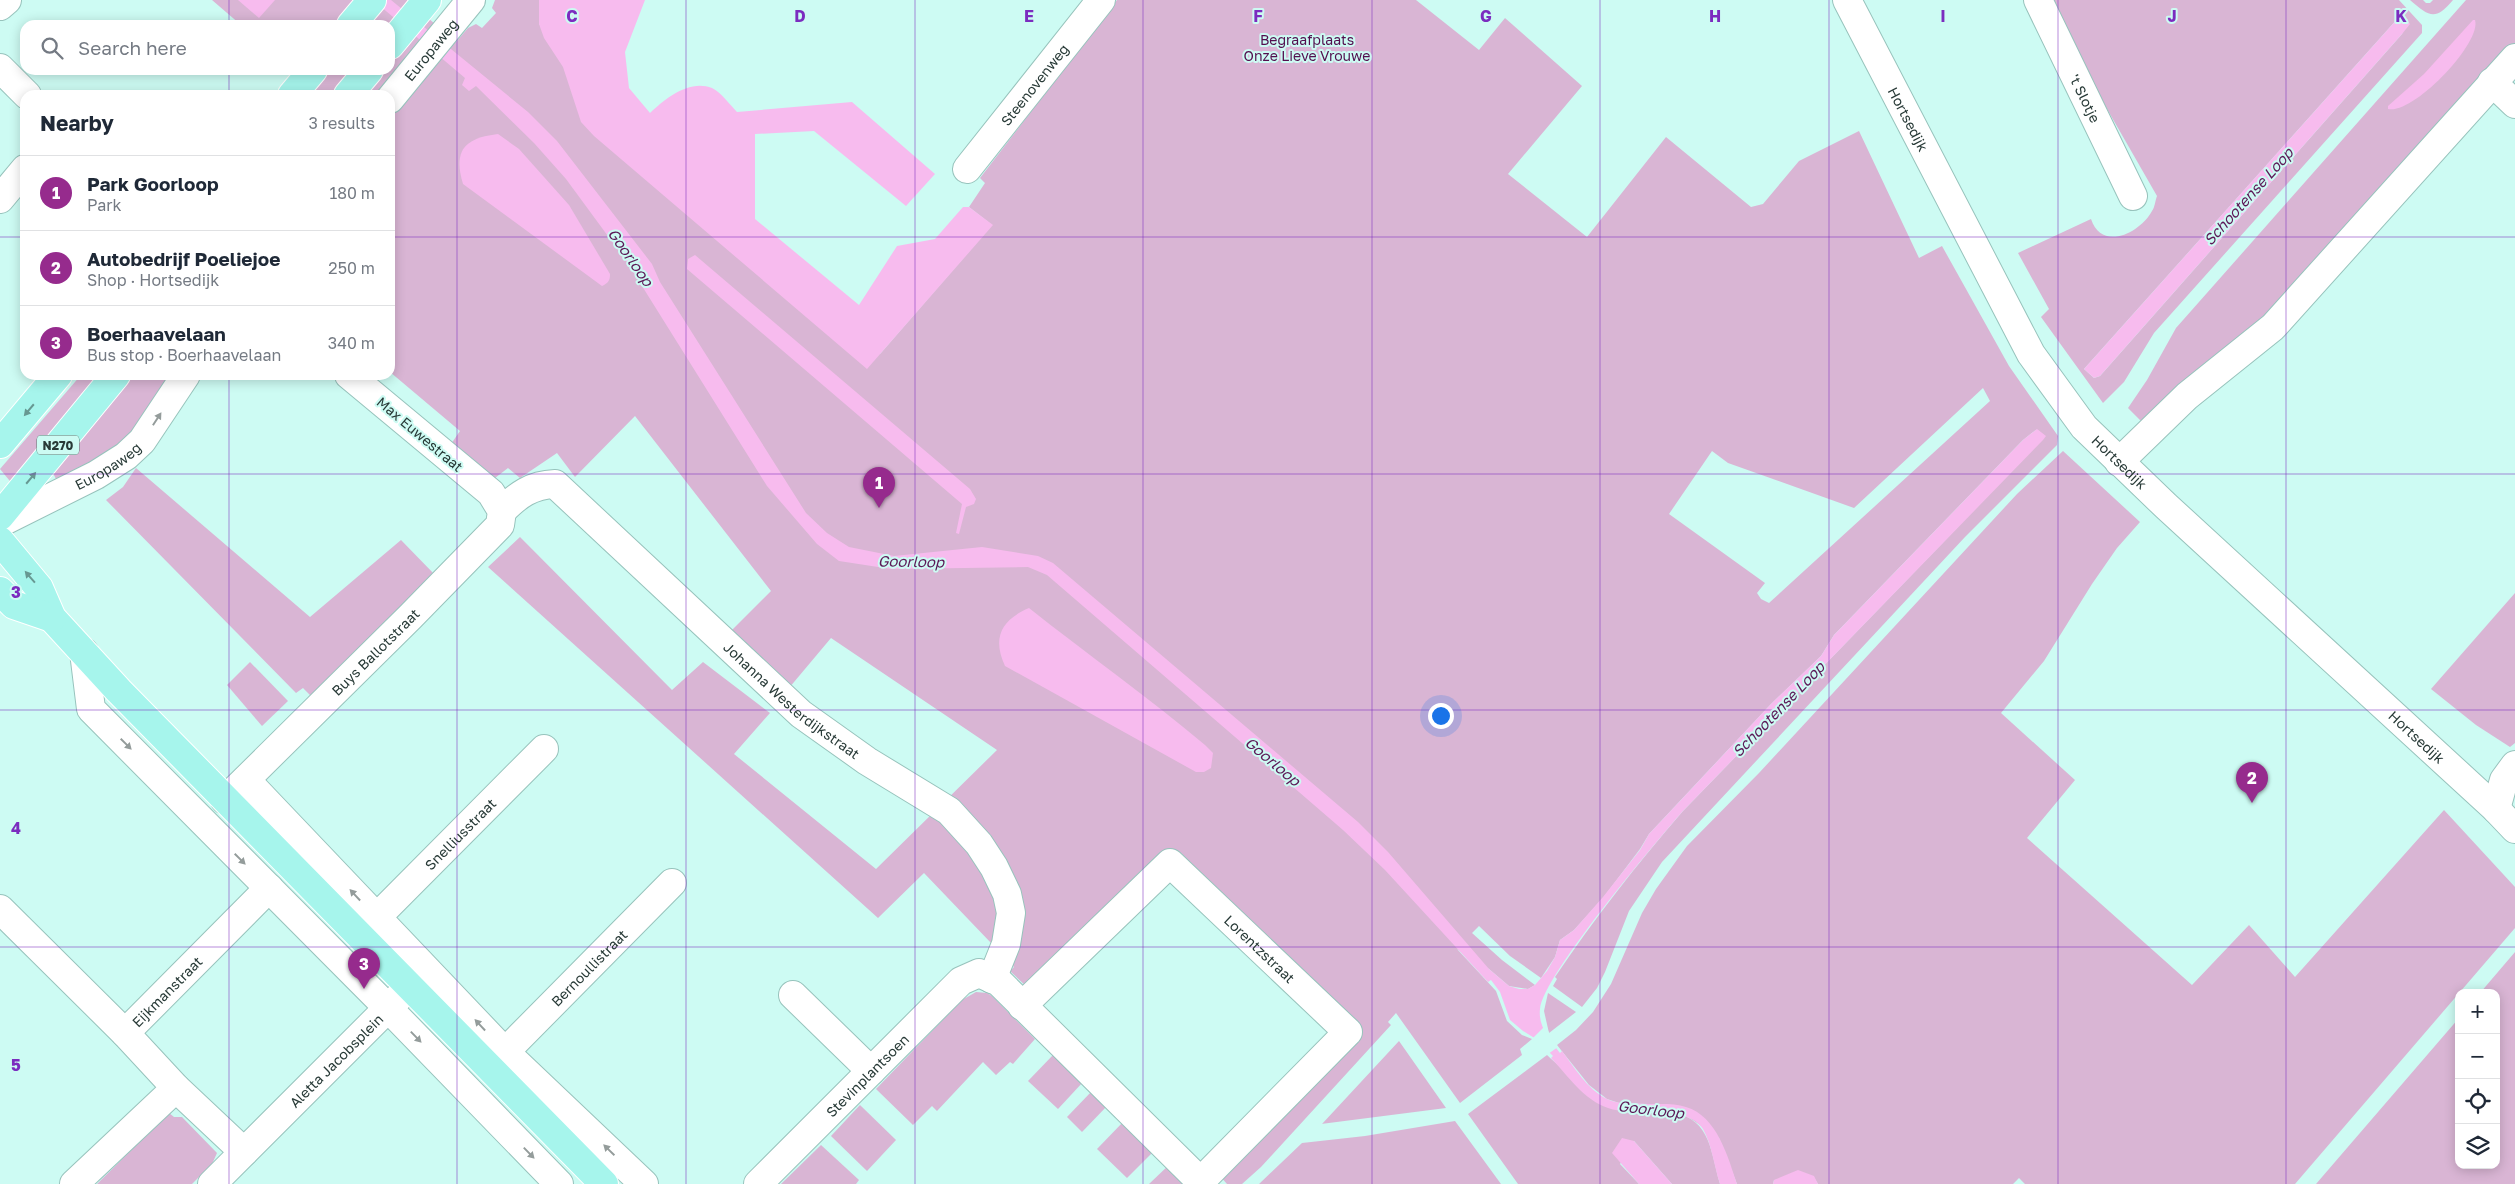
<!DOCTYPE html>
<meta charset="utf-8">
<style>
:root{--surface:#fff;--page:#f2f2f3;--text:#1f2937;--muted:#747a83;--line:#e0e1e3;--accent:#962b8d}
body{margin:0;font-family:"Golos Text",sans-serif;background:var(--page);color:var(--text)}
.controls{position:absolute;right:15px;bottom:15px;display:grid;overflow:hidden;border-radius:10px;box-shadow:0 2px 12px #0003}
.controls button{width:45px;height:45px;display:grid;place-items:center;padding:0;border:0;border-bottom:1px solid var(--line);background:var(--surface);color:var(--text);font:25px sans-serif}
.you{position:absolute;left:1440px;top:715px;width:18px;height:18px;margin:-12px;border:4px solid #fff;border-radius:50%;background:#1a73e8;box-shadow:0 0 0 8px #1a73e833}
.badge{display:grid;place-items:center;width:32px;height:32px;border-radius:50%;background:var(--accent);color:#fff;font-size:16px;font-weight:700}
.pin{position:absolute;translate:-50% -41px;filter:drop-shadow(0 1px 2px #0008)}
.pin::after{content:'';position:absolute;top:26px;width:18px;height:15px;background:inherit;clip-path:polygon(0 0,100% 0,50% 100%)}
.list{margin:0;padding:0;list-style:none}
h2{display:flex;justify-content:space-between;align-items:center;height:65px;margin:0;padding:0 20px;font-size:21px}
h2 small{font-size:16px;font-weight:400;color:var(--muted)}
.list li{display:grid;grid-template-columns:32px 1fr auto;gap:15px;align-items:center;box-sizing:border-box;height:75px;padding:0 20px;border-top:1px solid var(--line)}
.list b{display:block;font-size:19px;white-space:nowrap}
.list p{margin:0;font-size:16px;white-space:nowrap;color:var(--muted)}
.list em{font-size:16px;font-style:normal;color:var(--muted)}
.icon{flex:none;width:28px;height:28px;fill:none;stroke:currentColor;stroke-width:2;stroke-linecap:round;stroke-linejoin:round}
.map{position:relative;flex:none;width:2515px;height:1184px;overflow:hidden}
.search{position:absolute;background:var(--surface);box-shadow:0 2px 12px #0003;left:20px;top:20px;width:375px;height:55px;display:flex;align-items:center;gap:12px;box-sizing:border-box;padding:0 18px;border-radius:15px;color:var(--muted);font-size:19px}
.panel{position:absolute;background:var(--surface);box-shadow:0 2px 12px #0003;left:20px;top:90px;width:375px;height:290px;border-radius:15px}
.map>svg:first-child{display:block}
.green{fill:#d9b5d4;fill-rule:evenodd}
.water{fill:#f7bbee}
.pier{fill:#cdfbf3}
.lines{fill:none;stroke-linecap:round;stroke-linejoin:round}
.minor-casing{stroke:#97c3bc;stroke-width:30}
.major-casing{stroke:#fff;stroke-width:30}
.minor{stroke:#fff;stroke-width:28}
.major{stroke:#a6f5ec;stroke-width:28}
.oneway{fill:#679892}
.oneway2{fill:#949c9b}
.grid{fill:none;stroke:#7b2cbf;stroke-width:1;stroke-opacity:0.55}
.labels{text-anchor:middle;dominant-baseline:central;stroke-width:4;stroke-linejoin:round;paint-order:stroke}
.shield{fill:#cdfbf3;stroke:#5a746f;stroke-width:1}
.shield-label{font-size:12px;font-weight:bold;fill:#283a37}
.park-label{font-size:14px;fill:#530e4e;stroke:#cdfbf3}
.street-label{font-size:14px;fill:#283a37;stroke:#cdfbf3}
.water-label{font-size:15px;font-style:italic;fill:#5c1857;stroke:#cdfbf3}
.grid-label{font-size:16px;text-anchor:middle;font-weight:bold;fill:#7b2cbf;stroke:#cdfbf3;stroke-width:4;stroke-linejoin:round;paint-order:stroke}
</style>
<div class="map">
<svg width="2515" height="1184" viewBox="0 0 2515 1184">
<rect width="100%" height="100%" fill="#cdfbf3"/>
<g class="green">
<path d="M212,0H407L456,42L468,28L476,24L482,28L496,13L492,8L495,0H539V24L880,354L992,225L969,207L985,183L980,178L1117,0H1416L1479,50L1505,18L1582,86L1508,174L1587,237L1666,137L1751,207L1763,204L1799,161L1859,131L1919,258L1942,246L2009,366L2058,436L2057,445L1965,537L1662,862L1629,911L1605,972L1597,988L1582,1007L1553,986L1557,979L1555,977C1594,919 1637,864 1683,811L1957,528L2037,429L2023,440L1834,635L1821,656L1771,704L1649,834L1640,849L1603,898L1574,930L1560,940L1555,957L1541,978L1510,956L1479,926L1472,933L1502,960L1535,985L1528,989L1509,986L1489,969L1457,949L1496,991L1507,1021L1522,1035L1532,1039L1520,1049L1522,1055L1460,1103L1396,1013L1388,1022L1391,1025L1261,1167L1242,1184H1227L1219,1175L1353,1023L1181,853L1168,854L1029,989L1010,971L1014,967L924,873L878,918L488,567L520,537L672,690L703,662L770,713L734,754L876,869L997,750L831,638L789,688L731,631L771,591L635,416L575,477L557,453L520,478L508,468L495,478H491L451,444L460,431L390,372V95H309L315,88L294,70H390V25H241ZM1983,388L1990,401L1769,603L1761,599L1757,593L1765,583L1669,514L1712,451L1728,463L1854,508Z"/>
<path d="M2050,0H2399L2422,25V33L2154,333L2124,382L2103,403L2041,317L2049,309L2018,253L2091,219C2102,252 2140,233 2152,211C2155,207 2155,201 2157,196L2095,88ZM2402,16L2408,20L2402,34L2100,376L2094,378L2084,369L2399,17Z"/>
<path d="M2410,0H2423L2426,3H2430L2433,0H2453C2435,21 2430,17 2410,0Z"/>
<polygon points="2466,0 2515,0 2515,46 2266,318 2223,353 2199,368 2175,388 2142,422 2128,408 2147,380 2176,328"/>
<polygon points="81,375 104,375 14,486 0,469"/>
<path d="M127,375H171C155,399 140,427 119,447C103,463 76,471 56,479L51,469Z"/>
<polygon points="2063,451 2140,522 2117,548 2092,584 2044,661 2001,713 2075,780 2027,838 2192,985 2249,925 2295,977 2444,810 2515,887 2515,928 2295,1184 2025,1184 2019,1178 2013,1184 1818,1184 1813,1176 1774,1180 1773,1184 1737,1184 1719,1138 1671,1105 1619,1103 1607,1099 1589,1085 1557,1045 1576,1030 1593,1012 1611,984 1642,913 1656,889 1687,846 1759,773 2017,494"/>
<polygon points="136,468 310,617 401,540 436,576 314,699 303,688 296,693 106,500 123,487"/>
<polygon points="2515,593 2515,743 2510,747 2476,725 2431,689"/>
<polygon points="250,662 288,701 262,726 227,685"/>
<polygon points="2515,952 2515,1184 2316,1184 2459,1018 2459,1165 2496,1165 2496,993 2480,993"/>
<polygon points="976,992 987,993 992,996 1035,1039 1013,1064 1010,1062 996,1075 983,1062 937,1111 932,1106 913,1125 876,1089 962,1000"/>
<polygon points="1548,993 1576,1012 1549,1033 1544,1011"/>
<polygon points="1399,1041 1446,1108 1321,1124 1322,1124"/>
<polygon points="1054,1054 1083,1082 1058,1109 1028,1081"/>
<path d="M1547,1055C1557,1065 1613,1110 1624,1112C1640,1115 1657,1111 1674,1113C1711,1119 1711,1154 1720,1184H1672L1634,1141L1620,1164L1639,1184H1518L1468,1114Z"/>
<polygon points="1092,1091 1108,1105 1082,1132 1067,1117"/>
<polygon points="860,1105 896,1140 867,1171 831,1136"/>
<polygon points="169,1113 174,1117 182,1117 217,1153 212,1164 192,1184 97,1184"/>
<polygon points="1125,1120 1155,1150 1127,1178 1097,1149"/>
<polygon points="1455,1121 1501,1184 1259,1184 1302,1143 1365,1136"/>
<polygon points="821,1145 859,1180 856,1184 781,1184"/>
<polygon points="1170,1164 1192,1184 1149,1184"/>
</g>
<g class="water">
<polygon points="238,0 275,0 259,18"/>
<path d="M373,0H391L528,112L557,141L652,264L660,282L806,513L827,533L849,547L894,556L982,547L1038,556L1053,563L1358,822L1388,852L1489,969L1509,986L1519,989H1528L1535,985L1547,971L1555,957L1560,940L1574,930L1603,897L1640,850L1649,834L1771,704L1821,656L1834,635L2023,440L2037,429L2046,436L2043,440L1683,811C1655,843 1544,974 1540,1009C1538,1027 1550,1040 1560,1053L1562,1051C1575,1068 1587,1089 1607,1099C1620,1105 1634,1103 1648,1104C1660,1104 1675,1103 1686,1107C1717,1116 1728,1157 1737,1184H1720C1714,1166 1712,1145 1703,1129C1688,1104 1633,1117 1608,1108C1584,1100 1568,1076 1551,1058L1553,1056L1536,1039L1523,1031L1510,1020L1500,992L1491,980L1488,982L1385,870L1343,830L1047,575L1028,567L891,569L839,561L817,544L767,486L627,262L566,179L534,143L476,86L469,91L462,85L465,78Z"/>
<path d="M539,0H645L625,52L629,88L650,113C665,99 689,79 712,88C721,92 730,105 737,112L852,102L935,174L906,206L814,131L755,134V219L859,305L897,246L935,239L963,207H969L993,225L867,369L594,136L581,122L563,67L544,38L539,24Z"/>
<polygon points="2402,16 2410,24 2402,34 2100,376 2094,378 2084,369 2399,17"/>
<path d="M2473,20H2475C2482,43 2413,115 2388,109V106L2424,74Z"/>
<path d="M498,134L519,149L569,205L610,274C610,281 608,283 602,286L463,184C453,151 464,138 498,134Z"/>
<polygon points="695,255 970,489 976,499 974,504 966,507 959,534 956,533 962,504 687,269 688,259"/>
<path d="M1029,608C1087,654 1148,697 1205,745L1213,753L1211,768L1204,772H1196L1005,666C992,638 1001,620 1029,608Z"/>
<polygon points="1622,1138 1634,1141 1672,1184 1639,1184 1612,1153"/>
<polygon points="1798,1170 1814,1176 1818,1184 1773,1184 1774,1180"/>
</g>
<polygon class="pier" points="1545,1026 1558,1047 1548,1054 1532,1039"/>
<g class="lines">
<g class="minor-casing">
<g id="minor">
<path id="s1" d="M1847,0L2031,354L2084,427L2166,506L2496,809L2515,829"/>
<path id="s2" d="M2038,0L2133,196"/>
<polyline points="0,6 7,0"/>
<polyline points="0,68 27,95"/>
<polyline points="2492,82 2515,104"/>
<path id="s3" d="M390,99L471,0"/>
<path id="s4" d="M967,169L1101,0"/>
<polyline points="0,199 25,169"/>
<polyline points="2119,462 2187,396 2273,327 2515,58"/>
<path id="s5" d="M502,511C518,495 531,485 555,484L801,714L867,761L949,811L979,844L994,867L1007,894L1011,913L1006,944L992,979"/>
<path id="s6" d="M0,523L96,475L126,456L142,441L186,375"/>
<polyline points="84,652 91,709 388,1008 559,1184"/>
<polyline points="246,780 505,1052 644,1184"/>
<path id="s7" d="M225,800L410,617L500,525L502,511L491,493L349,375"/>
<polyline points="2496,809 2504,780 2515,765"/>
<path id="s8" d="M0,909L125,1033L269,888"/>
<path id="s9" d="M376,918L544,749"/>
<polyline points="793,995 871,1071"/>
<path id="s10" d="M1022,1006L1170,863L1348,1032L1200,1182"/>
<polyline points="125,1033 176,1088 244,1152"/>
<path id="s11" d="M505,1052L672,883"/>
<polyline points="74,1184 176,1088"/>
<path id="s12" d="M212,1184L402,994"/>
<path id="s13" d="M758,1184L961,981L979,973L999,982L1203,1184"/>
</g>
</g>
<g class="major-casing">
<g id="major">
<polyline points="351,25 372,0"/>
<polyline points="390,45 427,0"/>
<polyline points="292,95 313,70"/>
<polyline points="348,95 369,70"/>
<polyline points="0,444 58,375"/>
<polyline points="0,516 116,375"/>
<polyline points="0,541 39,588 52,618 119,691 604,1184"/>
<polyline points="0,591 14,605 52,618"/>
</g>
</g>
<use href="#minor" class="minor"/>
<use href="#major" class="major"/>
</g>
<defs><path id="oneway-solid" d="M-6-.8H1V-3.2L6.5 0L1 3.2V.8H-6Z" transform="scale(1.25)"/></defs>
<g class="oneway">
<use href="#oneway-solid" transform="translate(29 410) rotate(130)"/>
<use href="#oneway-solid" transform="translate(31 478) rotate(-50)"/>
<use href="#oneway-solid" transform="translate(30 577) rotate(-131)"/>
</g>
<g class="oneway2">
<use href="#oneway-solid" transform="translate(157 419) rotate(-57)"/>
<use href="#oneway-solid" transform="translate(126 744) rotate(45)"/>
<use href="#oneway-solid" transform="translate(240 859) rotate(45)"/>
<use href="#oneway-solid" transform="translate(355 895) rotate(-133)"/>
<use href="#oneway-solid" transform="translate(480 1025) rotate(-133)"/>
<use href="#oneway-solid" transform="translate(416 1037) rotate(46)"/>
<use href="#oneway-solid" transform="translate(609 1150) rotate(-136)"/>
<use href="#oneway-solid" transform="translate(529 1153) rotate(46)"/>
</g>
<path class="grid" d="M229,0V25M457,0V1184M686,0V1184M915,0V1184M1143,0V1184M1372,0V1184M1600,0V1184M1829,0V1184M2058,0V1184M2286,0V1184M229,70V95M0,237H25M390,237H2515M229,375V1184M0,474H2515M0,710H2515M0,947H2515"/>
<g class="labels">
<rect class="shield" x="37" y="435.5" width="42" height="19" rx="4"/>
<g class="shield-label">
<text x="58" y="445">N270</text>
</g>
<g class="park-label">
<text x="1307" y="39">Begraafplaats<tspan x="1307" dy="16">Onze Lieve Vrouwe</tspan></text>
</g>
<g class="street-label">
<text stroke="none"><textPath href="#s3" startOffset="64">Europaweg</textPath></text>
<text stroke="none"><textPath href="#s4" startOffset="108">Steenovenweg</textPath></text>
<text stroke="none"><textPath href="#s2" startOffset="109">'t Slotje</textPath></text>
<text stroke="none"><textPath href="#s1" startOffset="134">Hortsedijk</textPath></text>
<text transform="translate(420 434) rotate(40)">Max Euwestraat</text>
<text stroke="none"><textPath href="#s1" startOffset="539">Hortsedijk</textPath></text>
<text stroke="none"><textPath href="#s6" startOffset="122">Europaweg</textPath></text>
<text stroke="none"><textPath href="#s7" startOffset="211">Buys Ballotstraat</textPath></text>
<text stroke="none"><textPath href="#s5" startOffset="382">Johanna Westerdijkstraat</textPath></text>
<text stroke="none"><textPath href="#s1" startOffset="944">Hortsedijk</textPath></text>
<text stroke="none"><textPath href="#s9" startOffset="119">Snelliusstraat</textPath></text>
<text stroke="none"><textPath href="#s10" startOffset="330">Lorentzstraat</textPath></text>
<text stroke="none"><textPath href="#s11" startOffset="119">Bernoullistraat</textPath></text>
<text stroke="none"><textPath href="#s8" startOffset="235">Eijkmanstraat</textPath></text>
<text stroke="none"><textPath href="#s12" startOffset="175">Aletta Jacobsplein</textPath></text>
<text stroke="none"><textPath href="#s13" startOffset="154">Stevinplantsoen</textPath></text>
</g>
<g class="water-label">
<text transform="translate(2248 196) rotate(-48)">Schootense Loop</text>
<text transform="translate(631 257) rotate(55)">Goorloop</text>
<text transform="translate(911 561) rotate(1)">Goorloop</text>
<text transform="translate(1778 709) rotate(-46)">Schootense Loop</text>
<text transform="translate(1273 761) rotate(40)">Goorloop</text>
<text transform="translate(1651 1109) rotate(7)">Goorloop</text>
</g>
</g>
<g class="grid-label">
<text x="572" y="22">C</text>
<text x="800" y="22">D</text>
<text x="1029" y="22">E</text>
<text x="1258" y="22">F</text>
<text x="1486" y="22">G</text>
<text x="1715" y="22">H</text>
<text x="1943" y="22">I</text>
<text x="2172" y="22">J</text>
<text x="2401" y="22">K</text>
<text x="16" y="598">3</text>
<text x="16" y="834">4</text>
<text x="16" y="1071">5</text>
</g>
</svg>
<div class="controls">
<button>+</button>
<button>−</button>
<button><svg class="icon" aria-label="locate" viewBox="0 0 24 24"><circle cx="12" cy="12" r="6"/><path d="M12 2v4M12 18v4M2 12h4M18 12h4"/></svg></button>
<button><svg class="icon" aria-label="layers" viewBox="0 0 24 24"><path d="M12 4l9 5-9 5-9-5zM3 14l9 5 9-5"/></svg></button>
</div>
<div class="you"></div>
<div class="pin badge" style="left:879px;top:508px">1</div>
<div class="pin badge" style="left:2252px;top:803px">2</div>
<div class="pin badge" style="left:364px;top:989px">3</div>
<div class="search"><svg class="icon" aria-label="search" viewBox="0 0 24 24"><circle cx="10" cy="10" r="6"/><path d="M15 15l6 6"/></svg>Search here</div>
<section class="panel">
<h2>Nearby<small>3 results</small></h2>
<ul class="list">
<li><span class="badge">1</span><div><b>Park Goorloop</b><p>Park</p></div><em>180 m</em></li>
<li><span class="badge">2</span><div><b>Autobedrijf Poeliejoe</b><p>Shop · Hortsedijk</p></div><em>250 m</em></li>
<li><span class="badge">3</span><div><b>Boerhaavelaan</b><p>Bus stop · Boerhaavelaan</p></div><em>340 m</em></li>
</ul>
</section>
</div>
